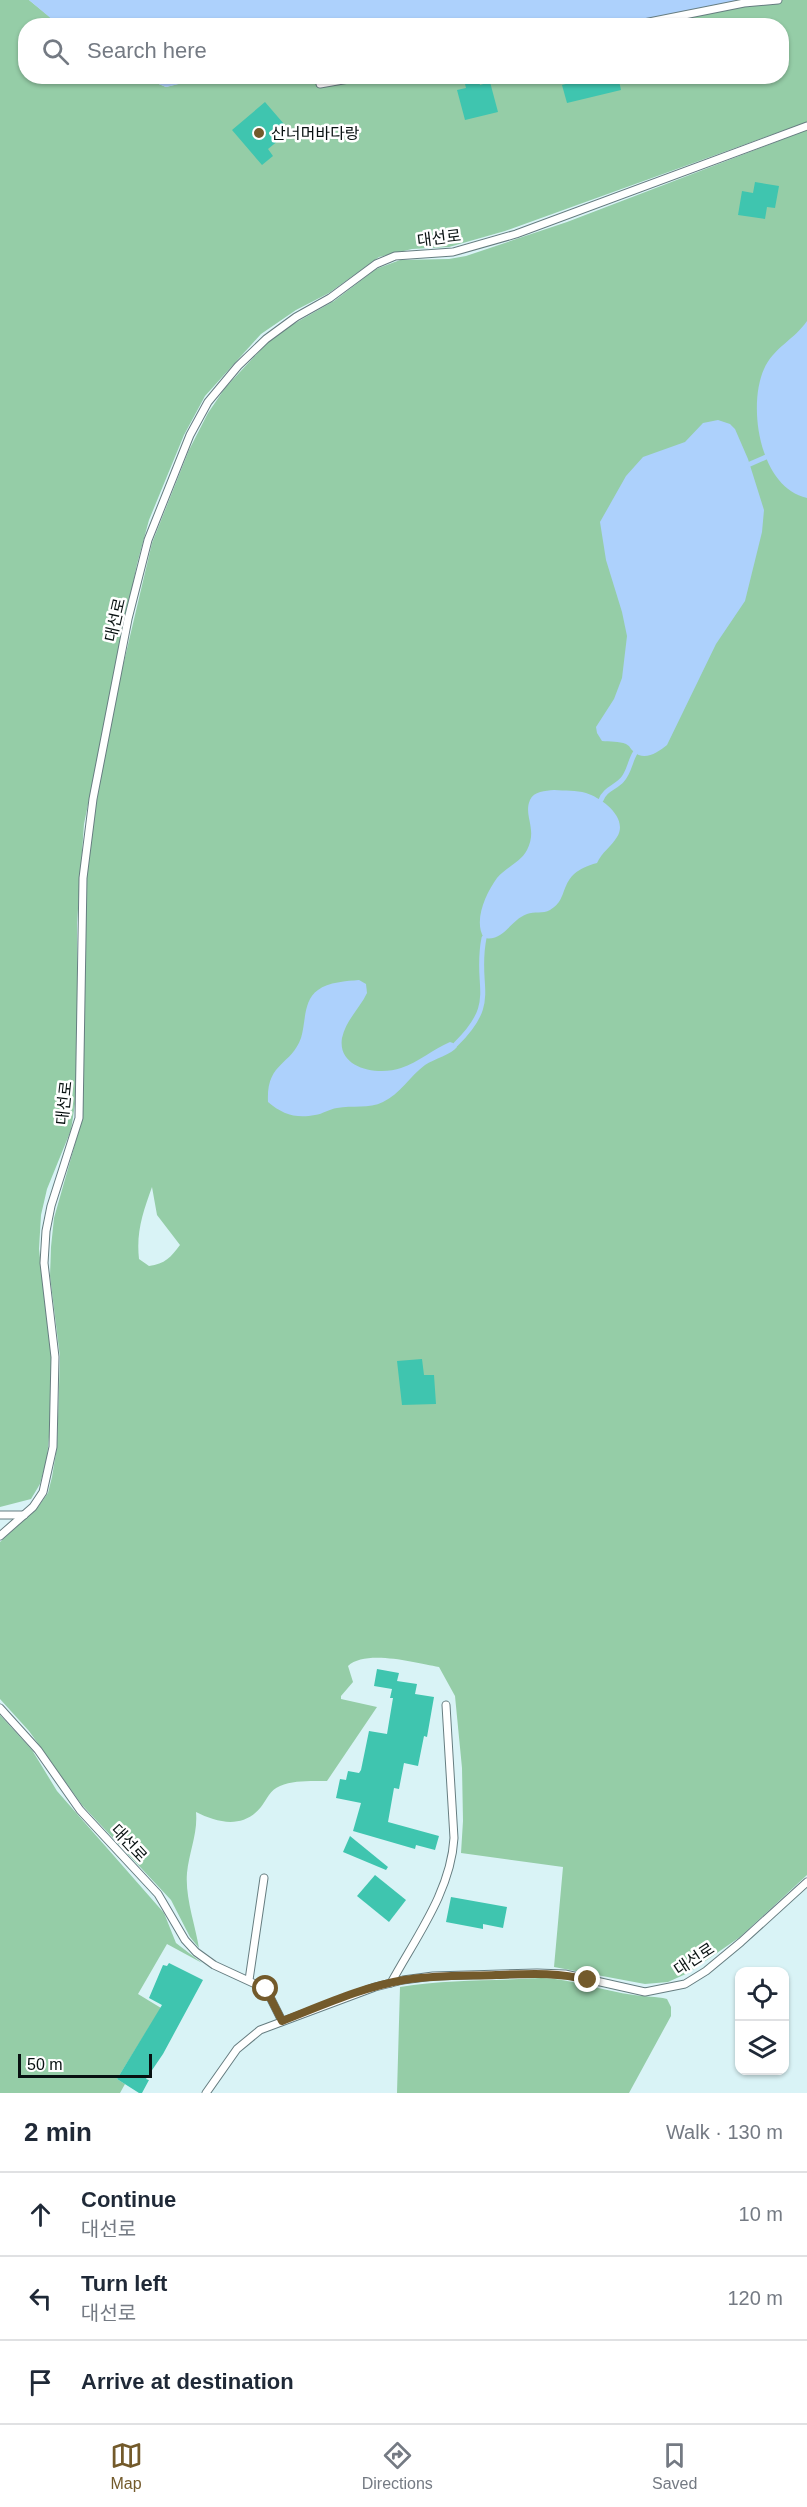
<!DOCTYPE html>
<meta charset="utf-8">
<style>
:root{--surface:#fff;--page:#f6f6f7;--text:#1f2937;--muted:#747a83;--line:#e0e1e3;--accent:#735a2b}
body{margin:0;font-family:Helvetica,"Noto Sans KR",sans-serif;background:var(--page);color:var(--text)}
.controls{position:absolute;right:18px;bottom:18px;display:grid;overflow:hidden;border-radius:12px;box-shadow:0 2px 4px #0004}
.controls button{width:54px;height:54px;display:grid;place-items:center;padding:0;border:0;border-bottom:2px solid var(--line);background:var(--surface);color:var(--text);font:30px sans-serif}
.scale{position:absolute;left:18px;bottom:15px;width:134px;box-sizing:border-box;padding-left:6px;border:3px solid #081111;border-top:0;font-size:16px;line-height:21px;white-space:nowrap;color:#081111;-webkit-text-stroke:4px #fff;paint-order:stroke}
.stop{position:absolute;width:18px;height:18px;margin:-14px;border:4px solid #735a2b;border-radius:50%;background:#fff}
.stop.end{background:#735a2b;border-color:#fff;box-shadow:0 2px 6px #0008}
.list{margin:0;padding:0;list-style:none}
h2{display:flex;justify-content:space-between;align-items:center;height:78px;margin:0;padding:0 24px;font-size:26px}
h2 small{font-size:20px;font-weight:400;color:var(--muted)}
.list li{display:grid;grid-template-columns:39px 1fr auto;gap:18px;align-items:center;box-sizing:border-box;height:84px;padding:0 24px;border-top:2px solid var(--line)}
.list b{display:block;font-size:22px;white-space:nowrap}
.list p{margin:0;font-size:20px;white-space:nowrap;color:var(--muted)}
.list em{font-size:20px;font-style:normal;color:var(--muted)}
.icon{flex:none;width:33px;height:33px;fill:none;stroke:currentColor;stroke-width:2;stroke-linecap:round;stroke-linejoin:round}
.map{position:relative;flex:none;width:807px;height:2093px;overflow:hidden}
.search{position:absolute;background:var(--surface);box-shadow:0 2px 4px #0004;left:18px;right:18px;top:18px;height:66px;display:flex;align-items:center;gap:15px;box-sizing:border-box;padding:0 21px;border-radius:24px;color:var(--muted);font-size:22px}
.sheet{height:330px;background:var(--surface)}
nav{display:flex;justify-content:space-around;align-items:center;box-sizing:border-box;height:84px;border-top:2px solid var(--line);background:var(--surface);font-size:16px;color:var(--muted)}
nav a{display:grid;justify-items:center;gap:3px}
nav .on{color:var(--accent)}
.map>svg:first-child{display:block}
.green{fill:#95cda7;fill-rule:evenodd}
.water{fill:#add1fc}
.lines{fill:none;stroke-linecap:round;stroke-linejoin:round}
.stream{stroke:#add1fc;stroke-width:5}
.building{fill:#3fc5af}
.lane-casing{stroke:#667d80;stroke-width:9}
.lane{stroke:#fff;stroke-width:7}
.route{stroke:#735a2b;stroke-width:8}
.poi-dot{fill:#735a2b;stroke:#fff;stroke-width:2}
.labels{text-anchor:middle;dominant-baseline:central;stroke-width:5;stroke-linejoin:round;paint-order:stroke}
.poi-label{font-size:16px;fill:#081111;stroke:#fff;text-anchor:start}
.street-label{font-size:16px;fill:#081111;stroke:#fff}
</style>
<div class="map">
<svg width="807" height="2093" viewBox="0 0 807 2093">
<rect width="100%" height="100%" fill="#d9f3f6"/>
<g class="green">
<polygon points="0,0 29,0 60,25 26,26 26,76 142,77 166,87 209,76 782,76 782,26 616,25 740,0 807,0 807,122 505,231 449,247 412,249 379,257 329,293 296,310 261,334 205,396 184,435 149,520 137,564 84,824 77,923 77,1091 71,1130 47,1189 41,1215 39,1249 52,1363 51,1416 47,1458 40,1484 31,1499 0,1507"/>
<path d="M807,130V1875L740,1937L688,1973L668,1982L645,1984L554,1967L563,1867L461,1853L463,1821L462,1768L455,1696L439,1667C416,1663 366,1649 348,1666L353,1682L341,1696V1699L377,1707L327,1781C311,1781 294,1780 280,1786C270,1790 267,1799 261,1807C243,1829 218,1823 196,1812C198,1833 189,1852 187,1873C185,1897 195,1924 199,1948L190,1937L171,1900L82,1805L29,1731L0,1699V1542L38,1507L48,1493L52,1477L57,1447L60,1357L50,1276L51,1247L54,1218L81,1123L83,1106L86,873L96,805L114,704L152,543L189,450L208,413L225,388L267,343L290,326L334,301L376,269L400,260L449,259L466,256L567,222ZM152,1187L157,1215L180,1245C171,1257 165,1264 149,1266L139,1259C136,1232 143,1212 152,1187Z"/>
<polygon points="0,1715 32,1750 57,1791 164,1913 176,1943 202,1963 167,1944 138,1994 161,2008 117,2079 125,2084 120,2093 0,2093"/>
<path d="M541,1978C573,1979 603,1991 634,1995C645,1997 656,1996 667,1999L671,2007V2016L629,2093H397L400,1987C446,1979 494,1981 541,1978Z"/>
</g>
<g class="water">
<polygon points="29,0 740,0 616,26 60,26"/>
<polygon points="142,77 209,77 166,87"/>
<path d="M807,321V498C760,488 747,407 764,369C773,348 795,339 807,321Z"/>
<path d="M718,420L730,424L735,429L748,459L764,510L762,532L745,601L716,644L667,745C657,753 644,762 633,751C628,746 632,748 626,744C619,741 610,742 602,741L597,733L596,727L614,699L622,678L627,636L622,612L606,560L600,522L626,476L643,457L685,442L703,423Z"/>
<path d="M554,790C565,791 576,790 586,793C602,798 629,818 617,837C611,847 602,852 597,863C555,874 572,898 550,910C543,914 534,911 527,914C510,920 504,942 484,938C473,921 486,893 497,878C506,867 520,863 527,850C538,829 523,816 530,800C534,791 545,791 554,790Z"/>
<path d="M359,980L366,984L367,993C360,1008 346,1020 342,1038C337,1069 379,1076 401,1068C419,1062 433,1049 450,1042L456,1044L457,1047C452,1054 434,1059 425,1065C410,1076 400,1094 383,1102C369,1109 352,1105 337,1108C329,1109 323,1114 315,1115C296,1119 282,1114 268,1102C266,1062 291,1066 301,1038C306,1022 303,1000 318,990C328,982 347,981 359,980Z"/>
</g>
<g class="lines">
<g class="stream">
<polyline points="750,464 766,457"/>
<path d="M601,800C605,789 615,788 622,780C629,773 630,761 635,753"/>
<path d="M456,1044C500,1001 474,988 484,938"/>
</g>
</g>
<g class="building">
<polygon points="596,76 618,76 621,90 567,103 562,85"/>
<polygon points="479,81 480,85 490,82 498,112 465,120 457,90 466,88 465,84"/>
<polygon points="265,102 290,131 268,149 273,156 262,165 232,130"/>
<polygon points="755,182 779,186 775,208 767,207 765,219 738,215 742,191 753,193"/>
<polygon points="422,1359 424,1375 434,1375 436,1404 402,1405 397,1361"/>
<polygon points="377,1669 399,1673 397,1681 417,1684 415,1694 434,1697 427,1737 424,1736 418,1766 404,1763 399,1789 394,1788 388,1822 439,1836 435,1850 416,1845 415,1849 353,1831 361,1803 336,1798 340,1779 346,1780 348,1771 359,1773 361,1770 369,1731 387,1734 393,1698 390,1698 392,1689 374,1686"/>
<polygon points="350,1836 388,1867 386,1870 343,1852"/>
<polygon points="375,1875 406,1900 389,1922 357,1896"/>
<polygon points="451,1897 507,1907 503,1928 483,1924 483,1929 446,1922"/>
<polygon points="169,1963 203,1980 163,2054 146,2079 149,2080 142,2093 139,2093 117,2079 162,2005 149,1998 163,1965 167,1966"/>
</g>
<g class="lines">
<g class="lane-casing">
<g id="lane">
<polyline points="629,26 744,3 778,0"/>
<polyline points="320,84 366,76"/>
<polyline points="0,1515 24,1515"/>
<polyline points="0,1536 33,1507 43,1492 53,1447 55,1357 44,1263 46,1231 51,1206 79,1118 83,878 93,799 128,619 148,540 190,435 208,402 238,366 266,339 296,317 330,298 376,264 395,256 453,252 516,234 807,126"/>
<polyline points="0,1708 38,1750 80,1810 158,1894 185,1940 196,1952 214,1965 266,1989 282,2021"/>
<polyline points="249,1980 264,1878"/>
<path d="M391,1983C416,1937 451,1891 454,1838L446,1705"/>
<polyline points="206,2093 237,2049 260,2030 375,1987 403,1980 433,1976 537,1973 565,1974 645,1992 685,1984 706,1971 741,1942 807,1882"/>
</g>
</g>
<use href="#lane" class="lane"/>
</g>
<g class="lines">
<path class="route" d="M266,1989L282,2021C321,2006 362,1987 404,1980C435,1975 466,1976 496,1975C528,1974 557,1972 588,1980"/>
</g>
<circle class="poi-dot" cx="259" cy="133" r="6"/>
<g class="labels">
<g class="poi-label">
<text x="271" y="133">산너머바다랑</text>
</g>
<g class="street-label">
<text transform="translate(439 238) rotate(-7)">대선로</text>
<text transform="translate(115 620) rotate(-77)">대선로</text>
<text transform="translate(64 1103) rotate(-84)">대선로</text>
<text transform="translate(129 1843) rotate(47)">대선로</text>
<text transform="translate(694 1959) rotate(-33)">대선로</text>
</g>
</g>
</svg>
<div class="controls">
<button><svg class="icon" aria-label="locate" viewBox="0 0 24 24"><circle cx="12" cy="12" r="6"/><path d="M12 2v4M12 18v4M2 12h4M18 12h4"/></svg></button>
<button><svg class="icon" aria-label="layers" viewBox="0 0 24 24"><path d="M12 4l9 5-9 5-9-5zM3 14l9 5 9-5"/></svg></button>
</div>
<div class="scale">50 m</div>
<div class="stop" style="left:266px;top:1989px"></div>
<div class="stop end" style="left:588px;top:1980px"></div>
<div class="search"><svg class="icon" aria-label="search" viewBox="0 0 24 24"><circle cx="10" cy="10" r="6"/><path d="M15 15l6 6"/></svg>Search here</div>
</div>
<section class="sheet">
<h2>2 min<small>Walk · 130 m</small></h2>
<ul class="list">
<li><svg class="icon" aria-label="ahead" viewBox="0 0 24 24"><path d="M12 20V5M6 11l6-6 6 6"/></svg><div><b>Continue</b><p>대선로</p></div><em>10 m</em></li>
<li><svg class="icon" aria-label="left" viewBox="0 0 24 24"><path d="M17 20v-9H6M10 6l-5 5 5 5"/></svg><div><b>Turn left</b><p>대선로</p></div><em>120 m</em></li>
<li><svg class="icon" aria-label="arrive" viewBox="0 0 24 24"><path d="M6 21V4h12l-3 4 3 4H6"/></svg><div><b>Arrive at destination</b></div></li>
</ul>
</section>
<nav>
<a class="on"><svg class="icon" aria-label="map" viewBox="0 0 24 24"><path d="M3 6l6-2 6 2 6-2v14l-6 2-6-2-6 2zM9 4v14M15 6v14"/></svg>Map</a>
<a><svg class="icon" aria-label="directions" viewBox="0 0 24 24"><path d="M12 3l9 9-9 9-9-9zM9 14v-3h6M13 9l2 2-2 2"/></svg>Directions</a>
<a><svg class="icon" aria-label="saved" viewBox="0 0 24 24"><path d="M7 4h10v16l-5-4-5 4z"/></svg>Saved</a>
</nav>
